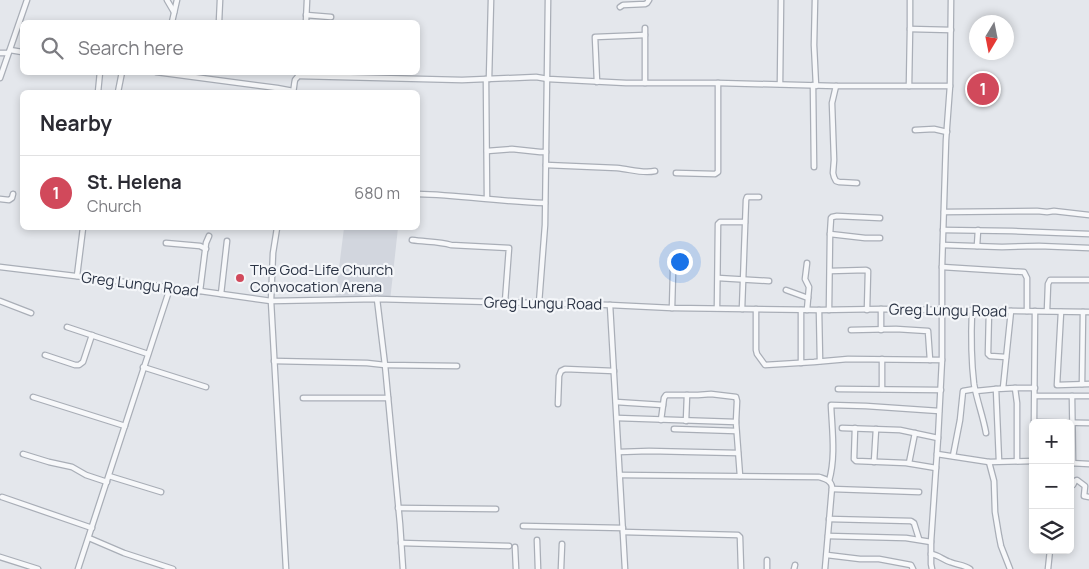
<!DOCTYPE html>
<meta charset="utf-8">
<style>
:root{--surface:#fff;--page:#f2f2f3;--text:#2b2b33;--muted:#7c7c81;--line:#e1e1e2;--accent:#d1495b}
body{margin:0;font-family:Manrope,sans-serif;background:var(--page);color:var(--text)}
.controls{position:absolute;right:15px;bottom:15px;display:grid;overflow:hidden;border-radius:8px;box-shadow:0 2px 8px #0003}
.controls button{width:45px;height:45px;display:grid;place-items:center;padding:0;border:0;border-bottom:1px solid var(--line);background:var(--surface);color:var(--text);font:25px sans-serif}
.compass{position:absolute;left:969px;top:15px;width:45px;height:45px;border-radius:50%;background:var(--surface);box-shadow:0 2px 8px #0003;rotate:190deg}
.you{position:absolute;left:679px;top:261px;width:18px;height:18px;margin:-12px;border:4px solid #fff;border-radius:50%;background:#1a73e8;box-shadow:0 0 0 8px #1a73e833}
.badge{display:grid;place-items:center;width:32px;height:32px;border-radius:50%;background:var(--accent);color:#fff;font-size:16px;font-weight:700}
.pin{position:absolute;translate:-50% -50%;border:2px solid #fff;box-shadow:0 1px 5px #0006}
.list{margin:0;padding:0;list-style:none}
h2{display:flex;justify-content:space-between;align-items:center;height:65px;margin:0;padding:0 20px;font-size:21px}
h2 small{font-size:16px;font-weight:400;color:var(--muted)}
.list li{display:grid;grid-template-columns:32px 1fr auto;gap:15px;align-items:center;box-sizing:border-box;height:75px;padding:0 20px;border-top:1px solid var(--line)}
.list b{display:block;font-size:19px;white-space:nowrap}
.list p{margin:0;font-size:16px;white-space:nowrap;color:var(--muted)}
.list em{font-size:16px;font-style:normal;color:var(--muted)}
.icon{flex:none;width:28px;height:28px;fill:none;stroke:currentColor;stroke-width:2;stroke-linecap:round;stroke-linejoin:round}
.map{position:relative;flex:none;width:1089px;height:569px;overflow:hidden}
.search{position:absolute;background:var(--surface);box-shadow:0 2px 8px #0003;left:20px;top:20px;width:400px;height:55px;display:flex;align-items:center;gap:12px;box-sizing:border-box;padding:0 18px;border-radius:8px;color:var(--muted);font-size:19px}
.panel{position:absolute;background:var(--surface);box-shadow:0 2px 8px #0003;left:20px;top:90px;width:400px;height:140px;border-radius:8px}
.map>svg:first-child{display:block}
.built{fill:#d2d6de}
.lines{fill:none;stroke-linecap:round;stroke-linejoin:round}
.minor-casing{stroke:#a9aeb7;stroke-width:7}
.minor{stroke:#f7f8fa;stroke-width:4.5}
.poi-dot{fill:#d1495b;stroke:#f4f6f9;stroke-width:2}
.labels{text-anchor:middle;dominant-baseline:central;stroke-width:4.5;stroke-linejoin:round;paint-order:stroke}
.poi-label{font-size:15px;fill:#2b3445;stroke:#f4f6f9;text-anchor:start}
.street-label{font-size:15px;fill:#2b3445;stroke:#f4f6f9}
</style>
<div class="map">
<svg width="1089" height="569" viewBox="0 0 1089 569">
<rect width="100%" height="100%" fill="#e4e7ec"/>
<polygon class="built" points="344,228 398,228 390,301 374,298 369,294 366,293 364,293 360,297 335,300"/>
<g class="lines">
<g class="minor-casing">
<g id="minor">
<polyline points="167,0 174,12"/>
<polyline points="815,0 814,45 816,86"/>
<polyline points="620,7 623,5 645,4 647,3 649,0"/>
<polyline points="306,15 331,17"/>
<polyline points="172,22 177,0"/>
<polyline points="219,22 220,0"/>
<polyline points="306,22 307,0"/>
<polyline points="910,29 951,30"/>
<polyline points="10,50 22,52"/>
<polyline points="0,53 8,53"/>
<polyline points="156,72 277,88 293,91"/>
<polyline points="299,76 462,80 536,77 548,79 626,83 718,83 836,86 950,86"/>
<polyline points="0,78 27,0"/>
<polyline points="486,79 487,198"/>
<polyline points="489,79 491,0"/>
<polyline points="597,82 595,37 645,35"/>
<polyline points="645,83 645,28"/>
<polyline points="780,84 781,0"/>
<polyline points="813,85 814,167"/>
<polyline points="836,86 832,103 834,160 833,173 834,177 836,181 839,182 857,183"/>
<polyline points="909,86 910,29 910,0"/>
<polyline points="98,92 100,72"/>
<polyline points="118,92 122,72"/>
<path d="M293,92C294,89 294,84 295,80C297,77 299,77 300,72"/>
<polyline points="915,130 934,129 947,132"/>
<polyline points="487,151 512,149 540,152 546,152"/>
<path d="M546,165C570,166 593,167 617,168C630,169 642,174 655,171"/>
<polyline points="676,173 715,174 718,172 718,83"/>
<path d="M418,194C460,195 503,202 545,203"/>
<polyline points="0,199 9,200 12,198 13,194"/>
<polyline points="944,212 1037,211 1047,212 1054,211 1089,215"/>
<polyline points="277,228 273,253 271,301 286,569"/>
<polyline points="943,230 1012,231 1089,234"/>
<polyline points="830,234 865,238 880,238"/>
<path d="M412,240C425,242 439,241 451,245L509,248L505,302"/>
<polyline points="166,243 200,246 206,249"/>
<polyline points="943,245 1002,247 1039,246 1089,248"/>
<polyline points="977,246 978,230"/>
<polyline points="672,259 673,272 672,308"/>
<polyline points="807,263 805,279 809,287 807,310"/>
<polyline points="0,267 200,291 271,301 377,299 610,305 672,308 819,310 881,309 1089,312"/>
<polyline points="942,267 1024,272 1027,278 1027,311"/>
<polyline points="830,271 866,270 868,271 867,310"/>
<polyline points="77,276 83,228"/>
<polyline points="718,278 769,281"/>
<polyline points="786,290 808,298"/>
<polyline points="200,291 206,243 209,236"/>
<polyline points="221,294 227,241"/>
<polyline points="377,299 385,365 400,524 403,569"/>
<polyline points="0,301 31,313"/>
<polyline points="539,303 545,225 548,0"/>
<polyline points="610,305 625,569"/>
<polyline points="717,308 718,224 720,222 745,222"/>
<polyline points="742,309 746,200 747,197 759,197"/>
<polyline points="756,309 756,350 757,354 765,365 814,362 848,359 942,360"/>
<polyline points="819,310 820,361"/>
<polyline points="829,310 830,234 831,218 832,217 837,216 880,218"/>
<path d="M972,310C971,335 971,359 974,384C977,401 983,416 986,433"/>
<polyline points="989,311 988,354 990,356 1006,357"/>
<polyline points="1047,311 1048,284 1050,280 1089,280"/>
<polyline points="1061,312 1057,385 1089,384"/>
<polyline points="67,327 148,354"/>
<polyline points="851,330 896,329 928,331 930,360"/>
<polyline points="881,330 881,309"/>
<polyline points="45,355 75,365 79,365 83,362 92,335"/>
<polyline points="882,359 882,389"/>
<polyline points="274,361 367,363 385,365 457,366"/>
<polyline points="801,363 801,310"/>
<polyline points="143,367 206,387"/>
<polyline points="1082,384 1083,312"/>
<polyline points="1003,388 1011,311"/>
<polyline points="1015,388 1035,388"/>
<polyline points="838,389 941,390"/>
<polyline points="976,391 996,389"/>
<polyline points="1035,396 1089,396"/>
<polyline points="1072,396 1073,463"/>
<polyline points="33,397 125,426"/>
<polyline points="303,398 388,398"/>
<polyline points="616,402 663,405"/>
<polyline points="558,404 559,376 561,371 565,369 614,371"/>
<polyline points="617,418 736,422 740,476"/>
<polyline points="661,420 664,398 666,395 698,395 711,394 736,397 737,401 736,422"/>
<polyline points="686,421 687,395"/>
<polyline points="1034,422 1089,423"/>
<polyline points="1034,423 1035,311"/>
<polyline points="842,428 900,430 938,438"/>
<polyline points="855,428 854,459 856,461 906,463 936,468"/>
<polyline points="674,429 736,431"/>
<polyline points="619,452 649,451 738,453"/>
<polyline points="23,454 49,462 72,467 86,475 107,482"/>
<polyline points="937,454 989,462 1033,461"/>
<polyline points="953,456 960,420 963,391 975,389"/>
<polyline points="999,461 996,389 1015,388 1017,403 1017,461"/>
<polyline points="874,462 876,429"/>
<polyline points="989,462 994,481 995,512 999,536 1001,546 1010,569"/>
<polyline points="909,463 915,433"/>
<polyline points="1070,463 1089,464"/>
<path d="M620,475L819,477C825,479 831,480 832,487L825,569"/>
<polyline points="109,476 161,492"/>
<path d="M829,481C836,457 832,429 831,405L866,406L939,411"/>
<polyline points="1070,486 1073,485 1075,481 1077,480 1085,486 1084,496 1089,497"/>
<polyline points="832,489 919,492"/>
<polyline points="2,497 92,528"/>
<polyline points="398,508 496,509"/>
<polyline points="829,519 911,521 914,523 919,539"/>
<polyline points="523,526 623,528"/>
<polyline points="623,532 738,535 740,537 741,569"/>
<polyline points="828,536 906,538 931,542"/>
<polyline points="89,538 124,553 173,569"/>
<polyline points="537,540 538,569"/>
<polyline points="401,543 509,546"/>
<polyline points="515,547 516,569"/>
<path d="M931,554C939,555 943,560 950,562C958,565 964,565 970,569"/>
<polyline points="827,555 860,559 879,559 911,565 913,569"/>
<polyline points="0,557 38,569"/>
<polyline points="78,569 170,288"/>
<polyline points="561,569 562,544"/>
<polyline points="767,569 767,560"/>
<polyline points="794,569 795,565"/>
<polyline points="932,569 931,564 931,542 938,438 942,360 942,267 946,140 950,86 951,0"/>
<polyline points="1048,569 1050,550"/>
</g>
</g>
<use href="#minor" class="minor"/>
</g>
<circle class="poi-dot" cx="240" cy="278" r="5"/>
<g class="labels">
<g class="poi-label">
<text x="250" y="269">The God-Life Church<tspan x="250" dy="17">Convocation Arena</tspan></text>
</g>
<g class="street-label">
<text transform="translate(140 284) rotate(7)">Greg Lungu Road</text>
<text transform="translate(543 303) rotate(1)">Greg Lungu Road</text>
<text transform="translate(948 310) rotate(1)">Greg Lungu Road</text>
</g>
</g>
</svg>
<div class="controls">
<button>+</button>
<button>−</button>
<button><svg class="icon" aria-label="layers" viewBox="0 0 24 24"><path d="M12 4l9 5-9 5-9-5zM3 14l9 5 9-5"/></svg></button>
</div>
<svg class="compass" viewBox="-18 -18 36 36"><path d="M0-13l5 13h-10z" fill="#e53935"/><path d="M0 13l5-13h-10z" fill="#7c7c81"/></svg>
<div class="you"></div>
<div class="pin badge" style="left:983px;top:89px">1</div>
<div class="search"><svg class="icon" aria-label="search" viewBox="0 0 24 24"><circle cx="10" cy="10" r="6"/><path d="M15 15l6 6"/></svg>Search here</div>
<section class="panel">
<h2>Nearby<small></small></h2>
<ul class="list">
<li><span class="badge">1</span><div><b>St. Helena</b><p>Church</p></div><em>680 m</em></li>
</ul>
</section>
</div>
